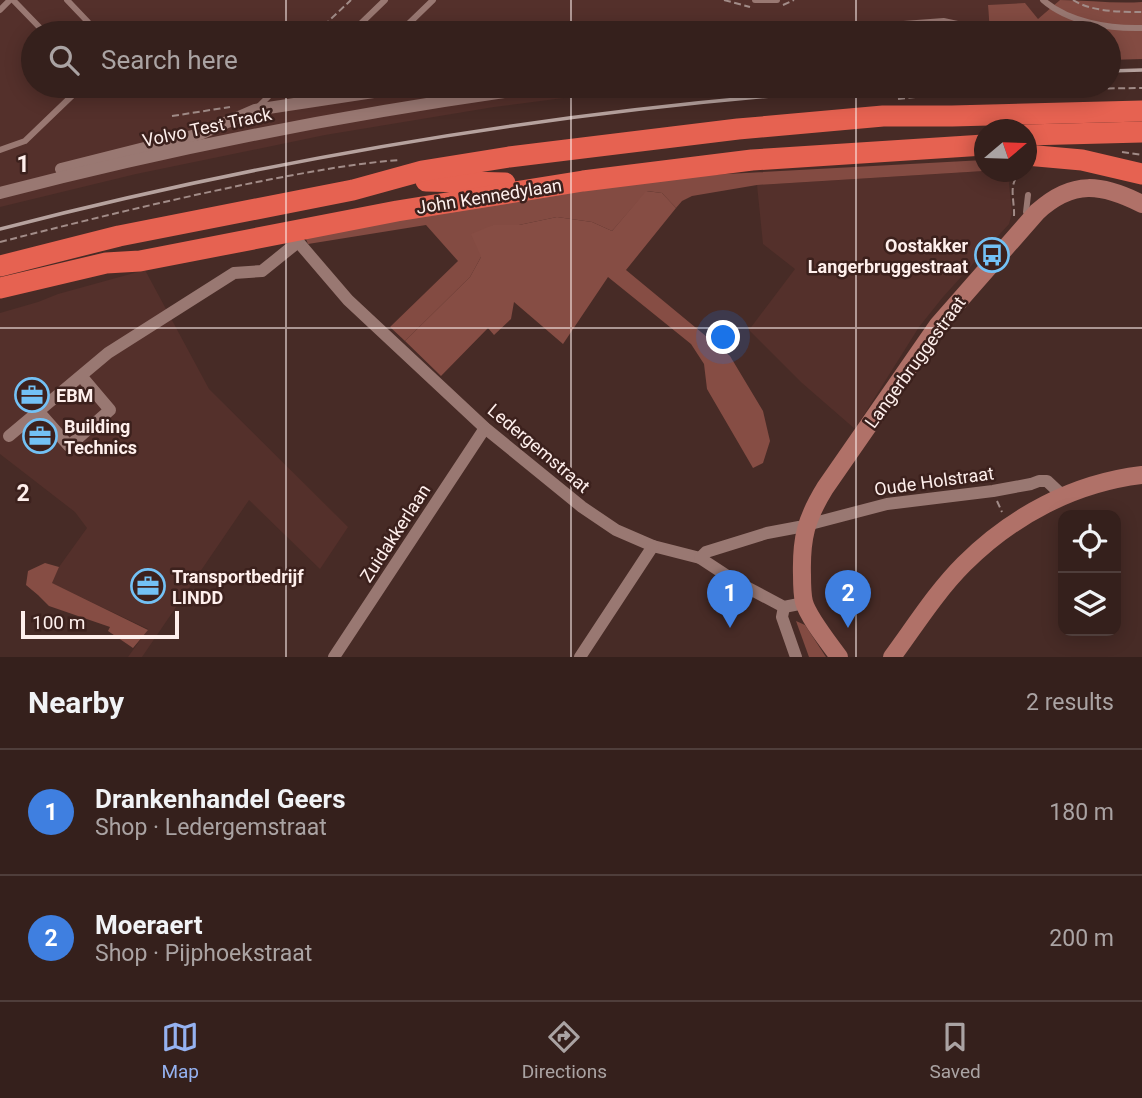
<!DOCTYPE html>
<meta charset="utf-8">
<style>
:root{--surface:#35201c;--page:#402d29;--text:#f1f3f6;--muted:#aaa3a3;--line:#4f3e3b;--accent:#95b2f1}
body{margin:0;font-family:Roboto,sans-serif;background:var(--page);color:var(--text)}
.controls{position:absolute;right:21px;bottom:21px;display:grid;overflow:hidden;border-radius:14px;box-shadow:0 4px 18px #0003}
.controls button{width:63px;height:63px;display:grid;place-items:center;padding:0;border:0;border-bottom:2px solid var(--line);background:var(--surface);color:var(--text);font:35px sans-serif}
.compass{position:absolute;left:974px;top:119px;width:63px;height:63px;border-radius:50%;background:var(--surface);box-shadow:0 4px 18px #0003;rotate:71deg}
.scale{position:absolute;left:21px;bottom:18px;width:158px;box-sizing:border-box;padding-left:7px;border:4px solid #feefec;border-top:0;font-size:19px;line-height:24px;white-space:nowrap;color:#feefec;-webkit-text-stroke:5px #3c211d;paint-order:stroke}
.you{position:absolute;left:724px;top:338px;width:24px;height:24px;margin:-18px;border:5px solid #fff;border-radius:50%;background:#1a73e8;box-shadow:0 0 0 10px #1a73e833}
.badge{display:grid;place-items:center;width:46px;height:46px;border-radius:50%;background:var(--accent);color:#fff;font-size:23px;font-weight:700}
.pin{position:absolute;translate:-50% -58px;filter:drop-shadow(0 2px 4px #0008)}
.pin::after{content:'';position:absolute;top:37px;width:24px;height:21px;background:inherit;clip-path:polygon(0 0,100% 0,50% 100%)}
.list{margin:0;padding:0;list-style:none}
h2{display:flex;justify-content:space-between;align-items:center;height:91px;margin:0;padding:0 28px;font-size:30px}
h2 small{font-size:23px;font-weight:400;color:var(--muted)}
.list li{display:grid;grid-template-columns:46px 1fr auto;gap:21px;align-items:center;box-sizing:border-box;height:126px;padding:0 28px;border-top:2px solid var(--line)}
.list b{display:block;font-size:26px;white-space:nowrap}
.list p{margin:0;font-size:23px;white-space:nowrap;color:var(--muted)}
.list em{font-size:23px;font-style:normal;color:var(--muted)}
.icon{flex:none;width:38px;height:38px;fill:none;stroke:currentColor;stroke-width:2;stroke-linecap:round;stroke-linejoin:round}
.map{position:relative;flex:none;width:1142px;height:657px;overflow:hidden}
.search{position:absolute;background:var(--surface);box-shadow:0 4px 18px #0003;left:21px;right:21px;top:21px;height:77px;display:flex;align-items:center;gap:18px;box-sizing:border-box;padding:0 24px;border-radius:38px;color:var(--muted);font-size:26px}
.sheet{height:343px;background:var(--surface)}
nav{display:flex;justify-content:space-around;align-items:center;box-sizing:border-box;height:98px;border-top:2px solid var(--line);background:var(--surface);font-size:19px;color:var(--muted)}
nav a{display:grid;justify-items:center;gap:4px}
nav .on{color:var(--accent)}
.map>svg:first-child{display:block}
.built{fill:#54302b}
.green{fill:#834b42}
.forest{fill:#864d44}
.lines{fill:none;stroke-linecap:round;stroke-linejoin:round}
.path{stroke:#a28c88;stroke-width:2;stroke-dasharray:7 3.5;stroke-linecap:butt}
.lane{stroke:#997872;stroke-width:6}
.street{stroke:#997872;stroke-width:12}
.secondary{stroke:#b07168;stroke-width:18}
.highway{stroke:#e66251;stroke-width:21}
.rail{stroke:#b6a29e;stroke-width:3.5}
.grid{fill:none;stroke:#feefec;stroke-width:2;stroke-opacity:0.55}
.labels{text-anchor:middle;dominant-baseline:central;stroke-width:5;stroke-linejoin:round;paint-order:stroke}
.street-label{font-size:18px;fill:#feefec;stroke:#3c211d}
.poi-label{font-size:18px;font-weight:bold;fill:#feefec;stroke:#3c211d;text-anchor:start}
.grid-label{font-size:23px;text-anchor:middle;font-weight:bold;fill:#feefec;stroke:#3c211d;stroke-width:5;stroke-linejoin:round;paint-order:stroke}
</style>
<div class="map">
<svg width="1142" height="657" viewBox="0 0 1142 657">
<rect width="100%" height="100%" fill="#472b26"/>
<g class="built">
<polygon points="0,0 1060,0 1038,20 988,5 990,33 33,33 33,86 655,86 494,107 325,135 136,174 0,207"/>
<polygon points="984,171 1014,172 1009,183 1012,213 1009,224 943,297 919,327 855,429 802,383 749,330 795,269 763,244 757,185"/>
<polygon points="145,270 209,389 348,527 320,569 249,500 142,657 128,657 148,629 51,583 59,567 87,528 75,512 0,454 0,313 38,302 58,294"/>
</g>
<g class="green">
<path d="M1060,0C1088,0 1115,4 1142,2V59L1109,60V33H990L988,5L1025,3L1038,19Z"/>
<polygon points="984,160 984,171 757,185 692,196 682,201 676,208 662,193 647,191 612,231 592,222 557,217 519,225 493,225 481,257 470,277 405,341 390,327 458,261 426,225 308,244 304,234 508,199 689,176"/>
<polygon points="796,621 805,625 826,657 809,657"/>
</g>
<g class="forest">
<polygon points="646,191 662,193 676,208 626,270 730,356 763,411 770,441 763,463 753,468 707,389 704,364 691,344 608,277 563,344 514,302 511,319 494,335 488,328 441,376 405,341 470,277 481,257 471,234 493,225 519,225 557,217 592,222 612,231"/>
<polygon points="45,563 59,567 52,583 148,630 133,648 108,631 110,627 49,606 38,595 26,585 28,571"/>
</g>
<g class="lines">
<g class="path">
<polyline points="724,0 750,7"/>
<path d="M1073,0C1092,12 1121,12 1142,12"/>
<polyline points="783,5 794,0"/>
<polyline points="316,33 351,0"/>
<path d="M898,99C979,89 1061,89 1142,88"/>
<polyline points="172,116 230,107"/>
<polyline points="1122,152 1142,155"/>
<path d="M1014,216C1015,200 1006,180 1024,172"/>
<path d="M0,242C90,219 181,197 272,179C315,171 357,163 400,160"/>
<polyline points="997,501 1002,512"/>
</g>
<g class="lane">
<polyline points="13,0 45,33"/>
<polyline points="67,0 88,22 77,33"/>
<polyline points="755,0 777,0"/>
<path d="M1043,0C1068,22 1109,29 1142,28"/>
<polyline points="0,10 10,0"/>
<polyline points="351,33 385,0"/>
<polyline points="393,33 401,31 433,0"/>
<polyline points="258,107 279,86"/>
<polyline points="0,150 25,141 77,91 86,86"/>
<polyline points="1028,195 1026,212 1030,216"/>
</g>
<g class="street">
<polyline points="823,33 944,24 958,27 958,33"/>
<polyline points="61,169 200,134 255,110 413,86"/>
<path d="M0,193C180,146 363,111 548,86"/>
<polyline points="294,237 348,300 485,428 582,507 616,530 653,546 700,558 735,581 784,607 804,603"/>
<polyline points="39,412 69,446 110,410 82,377"/>
<polyline points="9,436 108,353 234,273 262,271 298,242"/>
<polyline points="700,558 706,552 767,533 799,527 887,504 993,491 1031,484 1039,481 1047,481 1063,496"/>
<polyline points="784,607 782,617 796,657"/>
<polyline points="334,657 485,428"/>
<polyline points="580,657 653,546"/>
</g>
<g class="secondary">
<path d="M839,657C829,643 808,617 804,602C802,594 802,583 802,575C801,538 806,519 825,488L938,325L1037,212C1073,179 1102,184 1142,204"/>
<path d="M892,657C915,626 936,592 964,564C1012,516 1074,483 1142,475"/>
</g>
<g class="highway">
<polyline points="1026,135 1142,132"/>
<polyline points="1026,155 1082,160 1142,174"/>
<polyline points="426,181 505,183"/>
<polyline points="0,266 119,236 353,190 422,171 509,157 738,129 883,116 952,116 1142,111"/>
<polyline points="0,288 106,263 140,261 397,211 583,181 752,160 984,145"/>
</g>
<g class="rail">
<polyline points="1109,71 1142,70"/>
<path d="M0,229C298,152 604,103 911,86"/>
</g>
</g>
<path class="grid" d="M286,0V33M571,0V33M856,0V33M286,86V657M571,86V657M856,86V657M0,328H1142"/>
<defs>
<g id="bus-ring" transform="scale(1.75)"><circle r="9.5" fill="#3c211d" stroke="#73c1f5" stroke-width="1.5"/><path d="M-5-6H5V4H4V6H2V4H-2V6H-4V4H-5ZM-3.5-4V0h7V-4ZM-3.5 1.2v1.5H-2V1.2ZM2 1.2v1.5H3.5V1.2Z" fill="#73c1f5"/></g>
<g id="office-ring" transform="scale(1.75)"><circle r="9.5" fill="#3c211d" stroke="#73c1f5" stroke-width="1.5"/><path d="M-6-3h4V-5.5h4V-3h4V5H-6ZM-1-4.5V-3h2v-1.5ZM-6 0V1H6V0Z" fill="#73c1f5"/></g>
</defs>
<g fill-rule="evenodd">
<use href="#bus-ring" x="992" y="255"/>
<use href="#office-ring" x="32" y="395"/>
<use href="#office-ring" x="40" y="436"/>
<use href="#office-ring" x="148" y="586"/>
</g>
<g class="labels">
<g class="street-label">
<text transform="translate(207 127) rotate(-12)">Volvo Test Track</text>
<text transform="translate(489 196) rotate(-9)">John Kennedylaan</text>
<text transform="translate(915 362) rotate(-54)">Langerbruggestraat</text>
<text transform="translate(539 448) rotate(40)">Ledergemstraat</text>
<text transform="translate(934 481) rotate(-8)">Oude Holstraat</text>
<text transform="translate(395 533) rotate(-57)">Zuidakkerlaan</text>
</g>
<g class="poi-label">
<text x="968" y="245" text-anchor="end">Oostakker<tspan x="968" dy="21">Langerbruggestraat</tspan></text>
<text x="56" y="395">EBM</text>
<text x="64" y="426">Building<tspan x="64" dy="21">Technics</tspan></text>
<text x="172" y="576">Transportbedrijf<tspan x="172" dy="21">LINDD</tspan></text>
</g>
</g>
<g class="grid-label">
<text x="23" y="172">1</text>
<text x="23" y="501">2</text>
</g>
</svg>
<div class="controls">
<button><svg class="icon" aria-label="locate" viewBox="0 0 24 24"><circle cx="12" cy="12" r="6"/><path d="M12 2v4M12 18v4M2 12h4M18 12h4"/></svg></button>
<button><svg class="icon" aria-label="layers" viewBox="0 0 24 24"><path d="M12 4l9 5-9 5-9-5zM3 14l9 5 9-5"/></svg></button>
</div>
<svg class="compass" viewBox="-18 -18 36 36"><path d="M0-13l5 13h-10z" fill="#e53935"/><path d="M0 13l5-13h-10z" fill="#aaa3a3"/></svg>
<div class="scale">100 m</div>
<div class="you"></div>
<div class="pin badge" style="left:730px;top:628px;background:#3f7fe0">1</div>
<div class="pin badge" style="left:848px;top:628px;background:#3f7fe0">2</div>
<div class="search"><svg class="icon" aria-label="search" viewBox="0 0 24 24"><circle cx="10" cy="10" r="6"/><path d="M15 15l6 6"/></svg>Search here</div>
</div>
<section class="sheet">
<h2>Nearby<small>2 results</small></h2>
<ul class="list">
<li><span class="badge" style="background:#3f7fe0">1</span><div><b>Drankenhandel Geers</b><p>Shop · Ledergemstraat</p></div><em>180 m</em></li>
<li><span class="badge" style="background:#3f7fe0">2</span><div><b>Moeraert</b><p>Shop · Pijphoekstraat</p></div><em>200 m</em></li>
</ul>
</section>
<nav>
<a class="on"><svg class="icon" aria-label="map" viewBox="0 0 24 24"><path d="M3 6l6-2 6 2 6-2v14l-6 2-6-2-6 2zM9 4v14M15 6v14"/></svg>Map</a>
<a><svg class="icon" aria-label="directions" viewBox="0 0 24 24"><path d="M12 3l9 9-9 9-9-9zM9 14v-3h6M13 9l2 2-2 2"/></svg>Directions</a>
<a><svg class="icon" aria-label="saved" viewBox="0 0 24 24"><path d="M7 4h10v16l-5-4-5 4z"/></svg>Saved</a>
</nav>
